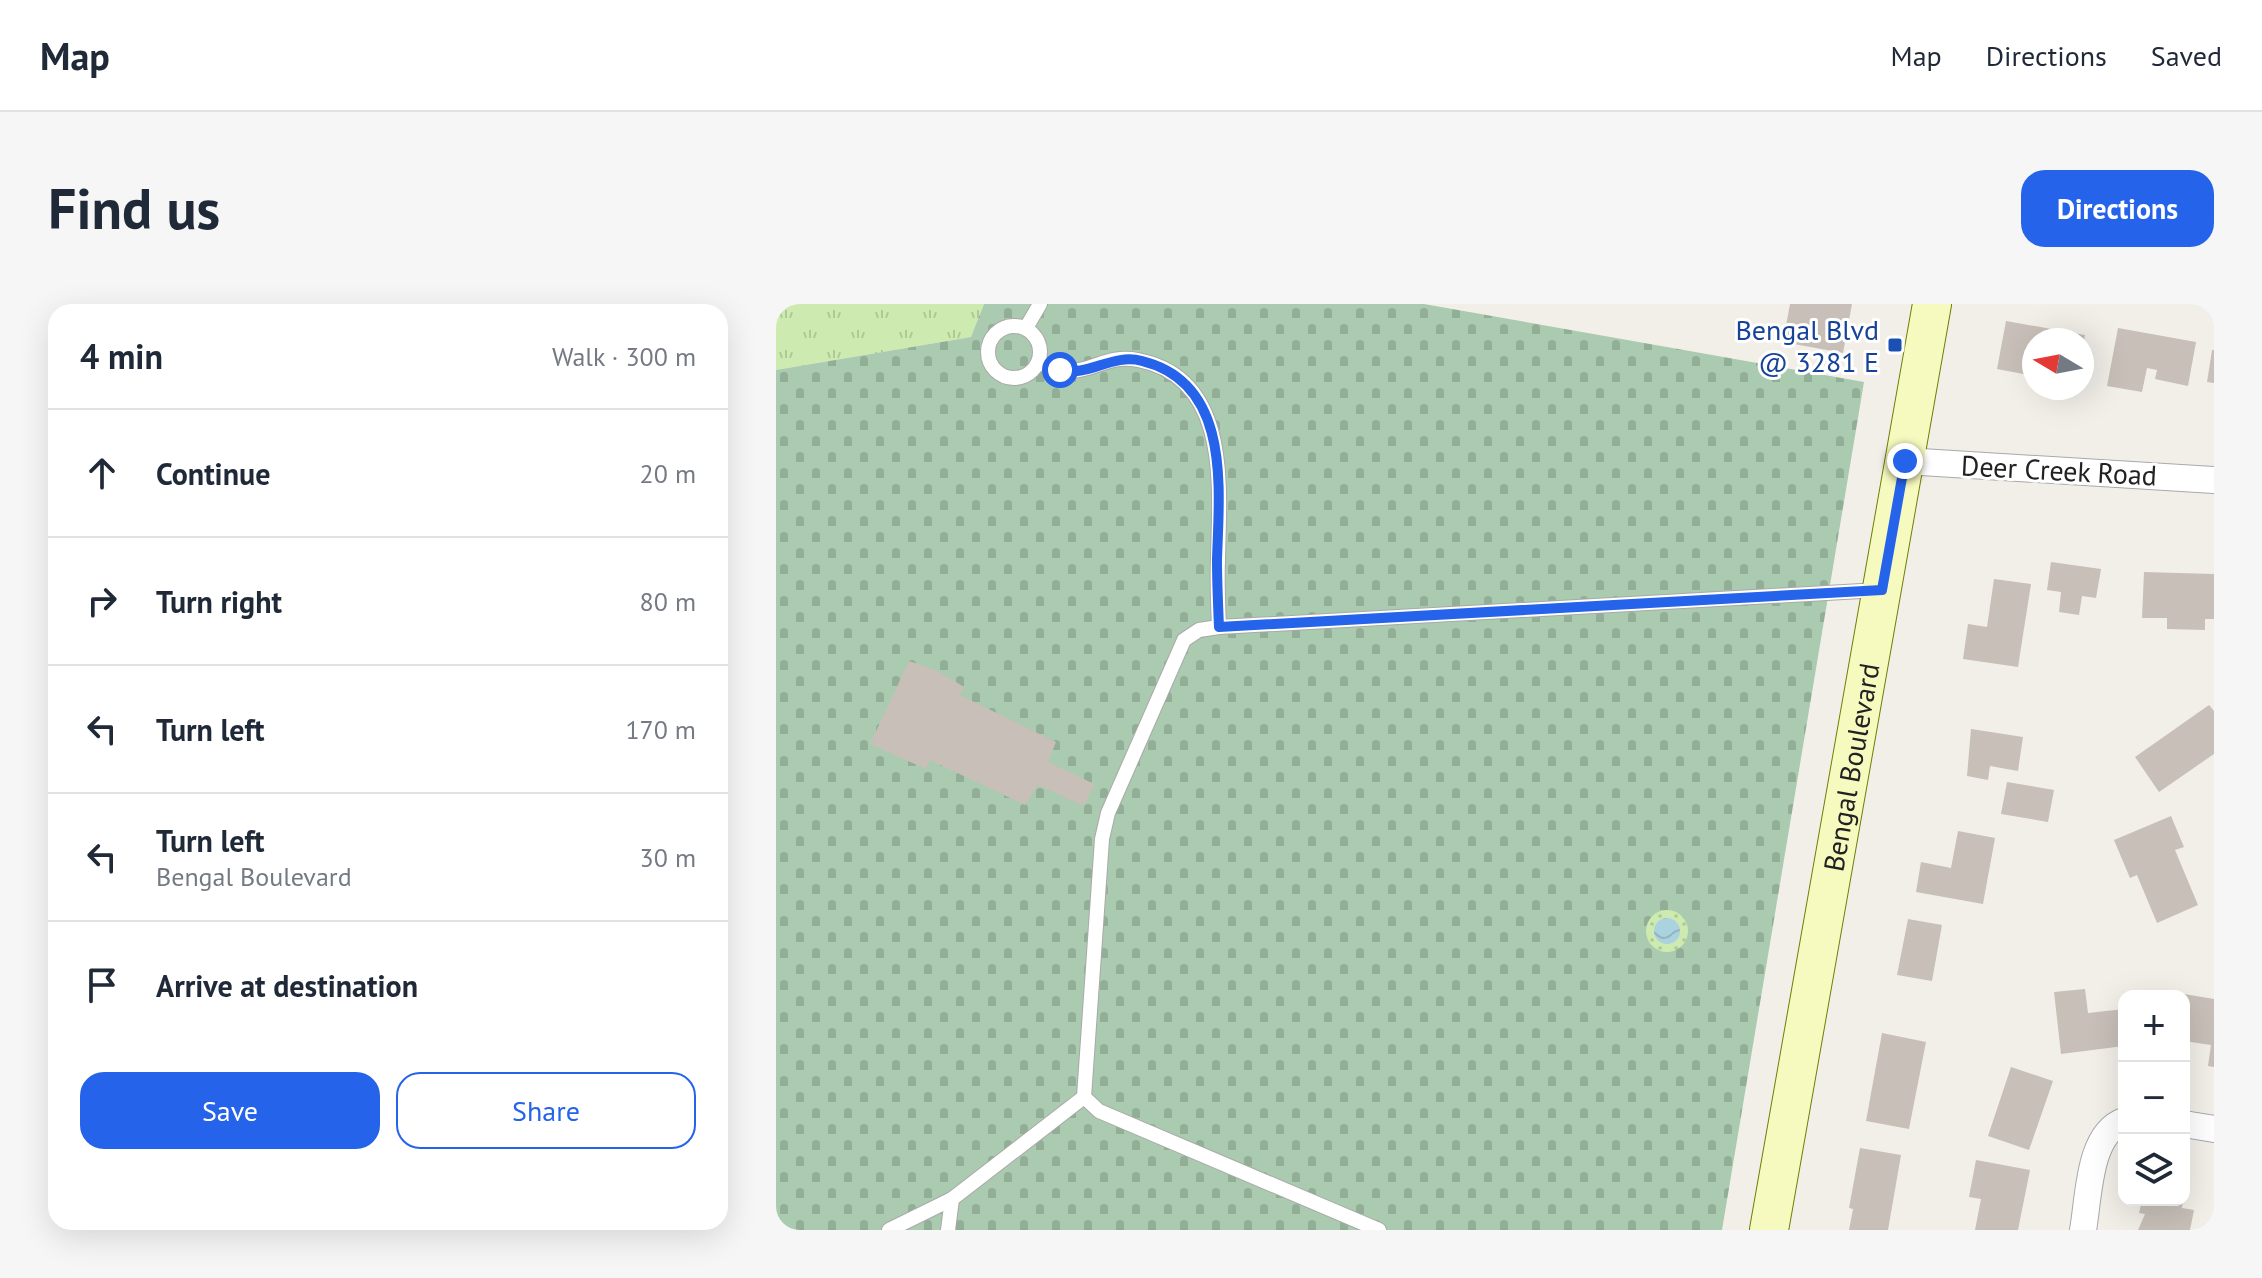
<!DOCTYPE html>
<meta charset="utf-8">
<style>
:root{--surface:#fff;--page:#f6f6f7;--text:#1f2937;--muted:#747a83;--line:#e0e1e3;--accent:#2563eb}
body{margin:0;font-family:"PT Sans",sans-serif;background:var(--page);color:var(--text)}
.controls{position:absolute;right:24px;bottom:24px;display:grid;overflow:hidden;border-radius:16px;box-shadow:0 8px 32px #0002}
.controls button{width:72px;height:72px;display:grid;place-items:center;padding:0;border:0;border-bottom:2px solid var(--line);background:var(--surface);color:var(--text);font:40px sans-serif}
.compass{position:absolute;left:1246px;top:24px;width:72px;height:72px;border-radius:50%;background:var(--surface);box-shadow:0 8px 32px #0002;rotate:280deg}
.stop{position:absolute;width:24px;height:24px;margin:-18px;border:6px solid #2563eb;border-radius:50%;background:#fff}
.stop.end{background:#2563eb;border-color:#fff;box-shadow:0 2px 8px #0008}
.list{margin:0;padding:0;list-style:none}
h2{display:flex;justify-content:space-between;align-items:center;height:104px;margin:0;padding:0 32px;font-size:34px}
h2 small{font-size:26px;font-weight:400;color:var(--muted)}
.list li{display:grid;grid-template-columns:52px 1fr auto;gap:24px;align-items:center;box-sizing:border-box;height:128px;padding:0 32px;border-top:2px solid var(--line)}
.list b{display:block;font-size:30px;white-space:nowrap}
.list p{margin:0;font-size:26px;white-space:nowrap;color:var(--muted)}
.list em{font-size:26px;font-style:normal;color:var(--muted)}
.actions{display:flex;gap:16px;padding:24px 32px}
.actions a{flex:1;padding:18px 0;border:2px solid var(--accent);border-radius:24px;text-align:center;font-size:28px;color:var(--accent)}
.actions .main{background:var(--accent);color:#fff}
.icon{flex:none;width:44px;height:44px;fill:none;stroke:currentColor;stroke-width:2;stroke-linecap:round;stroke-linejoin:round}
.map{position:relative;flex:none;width:1438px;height:926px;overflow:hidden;border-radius:24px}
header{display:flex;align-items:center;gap:48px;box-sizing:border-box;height:112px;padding:0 40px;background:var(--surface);border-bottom:2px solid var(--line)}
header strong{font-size:38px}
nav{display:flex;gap:44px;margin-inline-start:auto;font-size:28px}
.intro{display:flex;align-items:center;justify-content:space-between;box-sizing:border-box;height:192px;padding:0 48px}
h1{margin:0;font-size:56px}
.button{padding:20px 36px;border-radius:24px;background:var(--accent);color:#fff;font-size:28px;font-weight:700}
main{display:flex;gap:48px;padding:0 48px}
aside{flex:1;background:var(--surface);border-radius:24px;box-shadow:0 8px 32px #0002}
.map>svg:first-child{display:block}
.grass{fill:url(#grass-tufts)}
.cemetery{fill:url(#cemetery-stones)}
.garden{fill:url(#garden-dots)}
.water{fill:url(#water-waves)}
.building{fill:#c7bfb8}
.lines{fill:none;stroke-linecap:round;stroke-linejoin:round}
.service-casing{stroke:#a9a9a9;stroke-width:16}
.minor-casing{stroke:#a9a9a9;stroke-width:28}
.secondary-casing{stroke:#707d05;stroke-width:40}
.service{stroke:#fff;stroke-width:14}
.minor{stroke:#fff;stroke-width:26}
.secondary{stroke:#f7fabf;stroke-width:38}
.route{stroke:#2563eb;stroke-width:10}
.transit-dot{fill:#1a4fb4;stroke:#fff;stroke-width:3}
.labels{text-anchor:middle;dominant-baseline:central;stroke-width:6;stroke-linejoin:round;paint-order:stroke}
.transit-label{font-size:28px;fill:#164399;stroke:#fff;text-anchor:end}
.street-label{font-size:28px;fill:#222;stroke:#fff}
</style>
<header>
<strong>Map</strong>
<nav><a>Map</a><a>Directions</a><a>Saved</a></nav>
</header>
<div class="intro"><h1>Find us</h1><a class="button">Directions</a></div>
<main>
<aside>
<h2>4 min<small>Walk · 300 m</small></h2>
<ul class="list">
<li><svg class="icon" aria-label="ahead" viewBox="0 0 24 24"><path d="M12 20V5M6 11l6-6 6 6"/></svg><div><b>Continue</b></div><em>20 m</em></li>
<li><svg class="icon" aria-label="right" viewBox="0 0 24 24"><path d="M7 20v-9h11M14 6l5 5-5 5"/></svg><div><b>Turn right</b></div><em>80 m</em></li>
<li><svg class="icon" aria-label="left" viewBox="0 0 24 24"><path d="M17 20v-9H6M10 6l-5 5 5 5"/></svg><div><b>Turn left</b></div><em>170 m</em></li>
<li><svg class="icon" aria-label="left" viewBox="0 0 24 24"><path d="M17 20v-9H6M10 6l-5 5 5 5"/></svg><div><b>Turn left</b><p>Bengal Boulevard</p></div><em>30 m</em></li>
<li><svg class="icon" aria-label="arrive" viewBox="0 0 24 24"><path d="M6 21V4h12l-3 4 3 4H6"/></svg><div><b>Arrive at destination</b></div></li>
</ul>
<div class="actions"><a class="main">Save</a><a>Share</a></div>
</aside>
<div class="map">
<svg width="1438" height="926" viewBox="0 0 1438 926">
<defs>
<pattern id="grass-tufts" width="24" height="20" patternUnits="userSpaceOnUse" patternTransform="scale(2)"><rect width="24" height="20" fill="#cdebb0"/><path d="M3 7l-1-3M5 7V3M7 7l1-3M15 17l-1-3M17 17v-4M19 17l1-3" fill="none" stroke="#b0c997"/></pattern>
<pattern id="cemetery-stones" width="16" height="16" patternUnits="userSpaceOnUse" patternTransform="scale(2)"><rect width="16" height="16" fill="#aacbaf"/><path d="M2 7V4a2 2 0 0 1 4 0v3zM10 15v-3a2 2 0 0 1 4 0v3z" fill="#92ae96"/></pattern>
<pattern id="garden-dots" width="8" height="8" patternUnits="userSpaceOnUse" patternTransform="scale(2)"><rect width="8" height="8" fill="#cdebb0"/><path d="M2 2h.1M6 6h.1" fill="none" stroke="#b0c997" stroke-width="1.8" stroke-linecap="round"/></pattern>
<pattern id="water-waves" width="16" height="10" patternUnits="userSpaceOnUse" patternTransform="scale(2)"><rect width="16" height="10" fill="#aad3df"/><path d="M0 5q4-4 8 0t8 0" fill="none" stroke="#92b5bf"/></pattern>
</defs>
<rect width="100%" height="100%" fill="#f2efe9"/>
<polygon class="grass" points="0,0 208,0 195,33 0,66"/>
<polygon class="cemetery" points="208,0 648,0 1088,78 946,926 0,926 0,66 195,33"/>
<circle class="garden" cx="891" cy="627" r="21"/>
<circle class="water" cx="891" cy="627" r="13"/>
<g class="building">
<polygon points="1014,0 1076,0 1067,49 1007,38"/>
<polygon points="1230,17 1309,31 1308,36 1258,36 1258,72 1221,65"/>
<polygon points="1342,24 1420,38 1412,82 1379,75 1381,66 1371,64 1366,88 1331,82"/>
<polygon points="1436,46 1438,46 1438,79 1431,78"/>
<polygon points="1275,258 1325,265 1320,294 1306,292 1303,311 1283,308 1285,288 1271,286"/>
<polygon points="1368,268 1438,270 1438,315 1429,315 1429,326 1391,325 1391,314 1366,314"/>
<polygon points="1218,275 1255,280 1242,363 1187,355 1192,320 1211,323"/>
<polygon points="133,357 162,367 188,383 184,391 280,438 272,458 318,480 308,502 262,481 249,501 154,456 150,465 94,440"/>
<polygon points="1433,401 1438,407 1438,450 1383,488 1359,453"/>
<polygon points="1195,425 1247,433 1242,467 1214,462 1212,476 1191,472"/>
<polygon points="1231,478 1278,486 1272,518 1225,510"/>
<polygon points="1395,512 1408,543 1399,546 1422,601 1381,619 1361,571 1354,574 1338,536"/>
<polygon points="1182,527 1219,534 1207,600 1140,588 1145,558 1175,564"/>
<polygon points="1132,615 1166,621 1156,677 1121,671"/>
<polygon points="1309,685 1312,709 1348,705 1348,742 1285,750 1278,688"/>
<polygon points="1408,690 1438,695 1438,763 1432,762 1435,741 1408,737"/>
<polygon points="1106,729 1150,738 1133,825 1090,817"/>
<polygon points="1235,763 1277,777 1253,846 1212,832"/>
<polygon points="1084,844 1125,851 1112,926 1073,926 1077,905 1073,904"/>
<polygon points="1200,856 1254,866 1242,926 1199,926 1205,895 1193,893"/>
<polygon points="1366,896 1407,896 1406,904 1418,906 1414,926 1362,926 1369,910 1363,909"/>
</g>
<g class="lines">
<g class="service-casing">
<g id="service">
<circle cx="238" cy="48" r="26"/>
<polyline points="250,24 264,0"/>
<path d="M263,58C311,82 321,48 362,56C456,74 443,186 442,256C441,278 442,300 443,323"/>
<polyline points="113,926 176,895 308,793"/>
<polyline points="172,926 176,895"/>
<polyline points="603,926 323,807 308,793 326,535 332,509 408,336 423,326 443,323 1103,286"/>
</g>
</g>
<g class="minor-casing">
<g id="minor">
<polyline points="1129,157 1438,176"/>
<polyline points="1408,820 1438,825"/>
<path d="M1307,926C1313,894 1312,830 1348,817"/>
</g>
</g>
<g class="secondary-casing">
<g id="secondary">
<path id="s1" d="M993,926L1156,0"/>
</g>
</g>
<use href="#service" class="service"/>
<use href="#minor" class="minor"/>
<use href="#secondary" class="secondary"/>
</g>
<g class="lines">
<path class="route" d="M284,66C313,73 336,49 366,57C456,79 443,186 441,256C441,278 442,300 443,323L1106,286L1129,157"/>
</g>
<rect class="transit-dot" x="1111" y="33" width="16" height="16" rx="4"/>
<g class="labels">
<g class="transit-label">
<text x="1103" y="25">Bengal Blvd<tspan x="1103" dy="32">@ 3281 E</tspan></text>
</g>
<g class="street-label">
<text transform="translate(1283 166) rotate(3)">Deer Creek Road</text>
<text stroke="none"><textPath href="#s1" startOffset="470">Bengal Boulevard</textPath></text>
</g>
</g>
</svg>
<div class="controls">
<button>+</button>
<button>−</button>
<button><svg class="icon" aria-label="layers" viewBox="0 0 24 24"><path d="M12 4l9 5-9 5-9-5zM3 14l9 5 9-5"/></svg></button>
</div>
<svg class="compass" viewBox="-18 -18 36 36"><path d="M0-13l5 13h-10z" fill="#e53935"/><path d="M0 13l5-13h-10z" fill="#747a83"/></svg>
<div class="stop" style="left:284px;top:66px"></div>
<div class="stop end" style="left:1129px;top:157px"></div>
</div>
</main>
